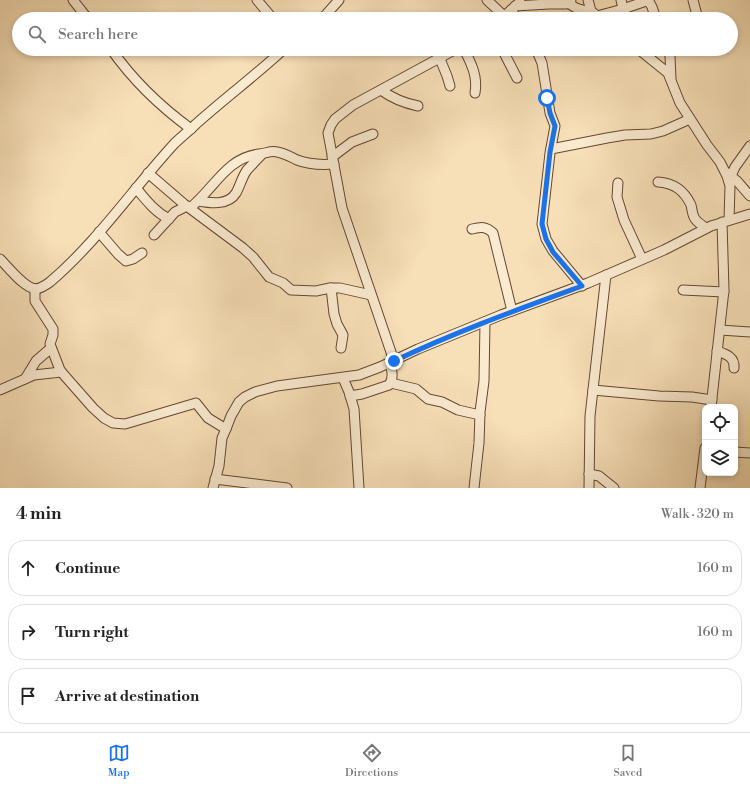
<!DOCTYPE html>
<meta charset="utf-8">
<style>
:root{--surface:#fff;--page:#f6f6f6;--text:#222;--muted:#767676;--line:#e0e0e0;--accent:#1a73e8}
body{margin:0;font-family:"Libre Bodoni",serif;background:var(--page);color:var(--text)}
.controls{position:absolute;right:12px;bottom:12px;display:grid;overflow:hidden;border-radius:8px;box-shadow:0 2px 6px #0003}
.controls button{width:36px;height:36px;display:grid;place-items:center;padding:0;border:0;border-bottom:1px solid var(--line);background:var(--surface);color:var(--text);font:20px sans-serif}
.stop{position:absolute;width:12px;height:12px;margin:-9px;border:3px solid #1a73e8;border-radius:50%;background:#fff}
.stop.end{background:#1a73e8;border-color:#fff;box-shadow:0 1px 4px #0008}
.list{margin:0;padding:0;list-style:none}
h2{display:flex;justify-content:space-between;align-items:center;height:52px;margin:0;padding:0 16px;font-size:17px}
h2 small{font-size:13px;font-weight:400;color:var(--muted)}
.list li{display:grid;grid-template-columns:26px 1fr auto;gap:12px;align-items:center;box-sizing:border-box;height:56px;margin:0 8px 8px;padding:0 8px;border:1px solid var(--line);border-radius:16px}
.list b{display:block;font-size:15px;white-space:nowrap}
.list em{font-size:13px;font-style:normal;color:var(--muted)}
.icon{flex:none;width:22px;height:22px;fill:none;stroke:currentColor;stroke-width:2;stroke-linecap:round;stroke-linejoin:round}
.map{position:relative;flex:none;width:750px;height:488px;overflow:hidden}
.search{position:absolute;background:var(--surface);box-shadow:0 2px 6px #0003;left:12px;right:12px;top:12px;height:44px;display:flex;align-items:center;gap:10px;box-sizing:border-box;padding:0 14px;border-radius:22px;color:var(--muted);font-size:15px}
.sheet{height:244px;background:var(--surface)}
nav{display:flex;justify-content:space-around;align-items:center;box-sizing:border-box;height:56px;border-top:1px solid var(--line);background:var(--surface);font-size:11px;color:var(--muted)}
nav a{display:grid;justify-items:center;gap:2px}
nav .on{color:var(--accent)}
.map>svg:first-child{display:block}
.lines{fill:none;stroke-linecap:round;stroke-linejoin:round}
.street-casing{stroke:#644731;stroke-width:11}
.street{stroke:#faead0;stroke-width:9}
.route{stroke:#1a73e8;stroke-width:5}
</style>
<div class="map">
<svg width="750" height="488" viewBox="0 0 750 488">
<rect width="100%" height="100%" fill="#f7dfb7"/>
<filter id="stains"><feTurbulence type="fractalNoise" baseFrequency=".005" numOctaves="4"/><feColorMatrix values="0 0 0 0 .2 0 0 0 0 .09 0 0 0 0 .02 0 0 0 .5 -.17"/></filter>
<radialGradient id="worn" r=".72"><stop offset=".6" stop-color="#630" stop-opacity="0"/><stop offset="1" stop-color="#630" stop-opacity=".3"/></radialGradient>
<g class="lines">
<g class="street-casing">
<g id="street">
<polyline points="73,0 88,19"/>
<polyline points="257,0 273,19"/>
<polyline points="487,0 504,16"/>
<polyline points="588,0 591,11 597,16 623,9 649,0"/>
<polyline points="621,0 626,19"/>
<polyline points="648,0 652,7 656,19"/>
<polyline points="693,0 698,19"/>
<polyline points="568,3 576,8 592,13"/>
<polyline points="515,6 549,4 566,4 571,0"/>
<polyline points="511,10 517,19"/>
<polyline points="322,19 339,0"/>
<polyline points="501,19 520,2"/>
<path d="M111,49C132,79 161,107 191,129"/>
<path d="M464,49C471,63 478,76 475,93"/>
<polyline points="502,49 517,78"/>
<polyline points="536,49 542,63 550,113 555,126 550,153 542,224 546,239 553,251 582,286"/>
<polyline points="639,49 642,52 668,73 680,103 707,145 720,162 727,176 730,186 729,220"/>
<polyline points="668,49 670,56 671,79"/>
<polyline points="440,59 447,76 450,86"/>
<path d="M381,90C393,99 404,103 418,106"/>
<polyline points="551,149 607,138 625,135 651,134 663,131 690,119"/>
<polyline points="332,157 352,142 373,134"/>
<polyline points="148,173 184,204 243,248 253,257 269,277 283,283 291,290 316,291 330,288 340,288 371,295"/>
<polyline points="727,173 737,181 750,196"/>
<polyline points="731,176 735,167 750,146"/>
<path d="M658,182C674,183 684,190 691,205C692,209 692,213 694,217C696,222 702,225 706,228"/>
<polyline points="618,183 617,197 624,220 642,259"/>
<path d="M136,188C146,200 155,212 169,219"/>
<path d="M198,201C210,203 228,206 236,193C240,186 242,177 247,170C252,165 257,159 262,154"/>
<path d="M190,208C214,189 226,158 259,154C265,154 271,150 277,152C284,153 291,157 297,160C310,165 321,165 334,164"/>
<path d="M472,229C481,227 486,226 493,233L512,311"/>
<polyline points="99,232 118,254 126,261 133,259 142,253"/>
<polyline points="154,235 175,212 187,206"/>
<path d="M0,259C7,266 25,289 36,289C41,288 46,285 50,282C97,242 132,190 174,144C181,137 189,131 196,124C225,98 256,75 284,49"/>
<polyline points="331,288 334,314 337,324 343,335 341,348"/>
<polyline points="35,289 35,301 53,329 53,335 50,344 60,370 64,375 93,408 104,418 113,423 125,424 196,403 208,418 226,429"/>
<polyline points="683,290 724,292"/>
<polyline points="720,330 750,332"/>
<path d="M717,351C726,354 735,357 734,368"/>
<polyline points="394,361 342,208 328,133 331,125 335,119 353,105 456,49"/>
<polyline points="343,378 349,392 354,409 359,488"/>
<polyline points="25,379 36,361 51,348"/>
<polyline points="391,383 416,389 428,399 442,402 458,410 480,415"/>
<polyline points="0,390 34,375 61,372"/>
<polyline points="593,390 659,396 692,397 712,400"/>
<path d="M350,396L362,394L389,385C394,378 392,371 390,363"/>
<polyline points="711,407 724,290 722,222"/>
<polyline points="735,452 750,453"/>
<polyline points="589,474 599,476 614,488"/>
<polyline points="215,479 287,488"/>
<polyline points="213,488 219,466 222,438 226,429 231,416 239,402 245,397 255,392 277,386 359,375 380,367 418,349 501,315 588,283 664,250 711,226 750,214"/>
<polyline points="474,488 479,443 480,412 484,381 485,322"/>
<polyline points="589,488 590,416 606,275"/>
<polyline points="700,488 705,448"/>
</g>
</g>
<use href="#street" class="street"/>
</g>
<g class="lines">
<path class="route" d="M394,361C455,332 519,309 582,286L553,252L546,239L542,224L550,152L555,126L550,113L547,98"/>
</g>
<rect width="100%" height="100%" filter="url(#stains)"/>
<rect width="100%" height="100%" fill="url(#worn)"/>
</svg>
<div class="controls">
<button><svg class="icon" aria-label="locate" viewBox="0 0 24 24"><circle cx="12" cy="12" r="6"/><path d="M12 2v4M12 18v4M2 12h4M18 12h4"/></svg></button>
<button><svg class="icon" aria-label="layers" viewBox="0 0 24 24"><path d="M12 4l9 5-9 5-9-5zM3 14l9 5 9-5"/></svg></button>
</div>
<div class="stop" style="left:547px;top:98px"></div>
<div class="stop end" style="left:394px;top:361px"></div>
<div class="search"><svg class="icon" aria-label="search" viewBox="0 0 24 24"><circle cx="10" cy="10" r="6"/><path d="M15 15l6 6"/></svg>Search here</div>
</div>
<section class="sheet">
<h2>4 min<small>Walk · 320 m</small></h2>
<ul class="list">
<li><svg class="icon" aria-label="ahead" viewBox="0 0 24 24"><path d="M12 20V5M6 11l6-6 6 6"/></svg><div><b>Continue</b></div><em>160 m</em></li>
<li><svg class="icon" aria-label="right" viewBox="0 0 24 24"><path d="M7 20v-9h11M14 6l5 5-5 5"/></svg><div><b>Turn right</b></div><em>160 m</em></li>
<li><svg class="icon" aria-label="arrive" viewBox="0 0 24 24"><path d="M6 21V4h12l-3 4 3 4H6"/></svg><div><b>Arrive at destination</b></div></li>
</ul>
</section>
<nav>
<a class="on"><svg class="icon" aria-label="map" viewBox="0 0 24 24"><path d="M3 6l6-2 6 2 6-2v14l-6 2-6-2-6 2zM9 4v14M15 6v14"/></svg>Map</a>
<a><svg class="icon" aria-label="directions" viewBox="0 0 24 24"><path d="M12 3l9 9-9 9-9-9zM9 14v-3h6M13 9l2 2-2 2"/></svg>Directions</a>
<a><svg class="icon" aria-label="saved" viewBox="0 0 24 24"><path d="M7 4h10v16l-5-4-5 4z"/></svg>Saved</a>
</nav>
